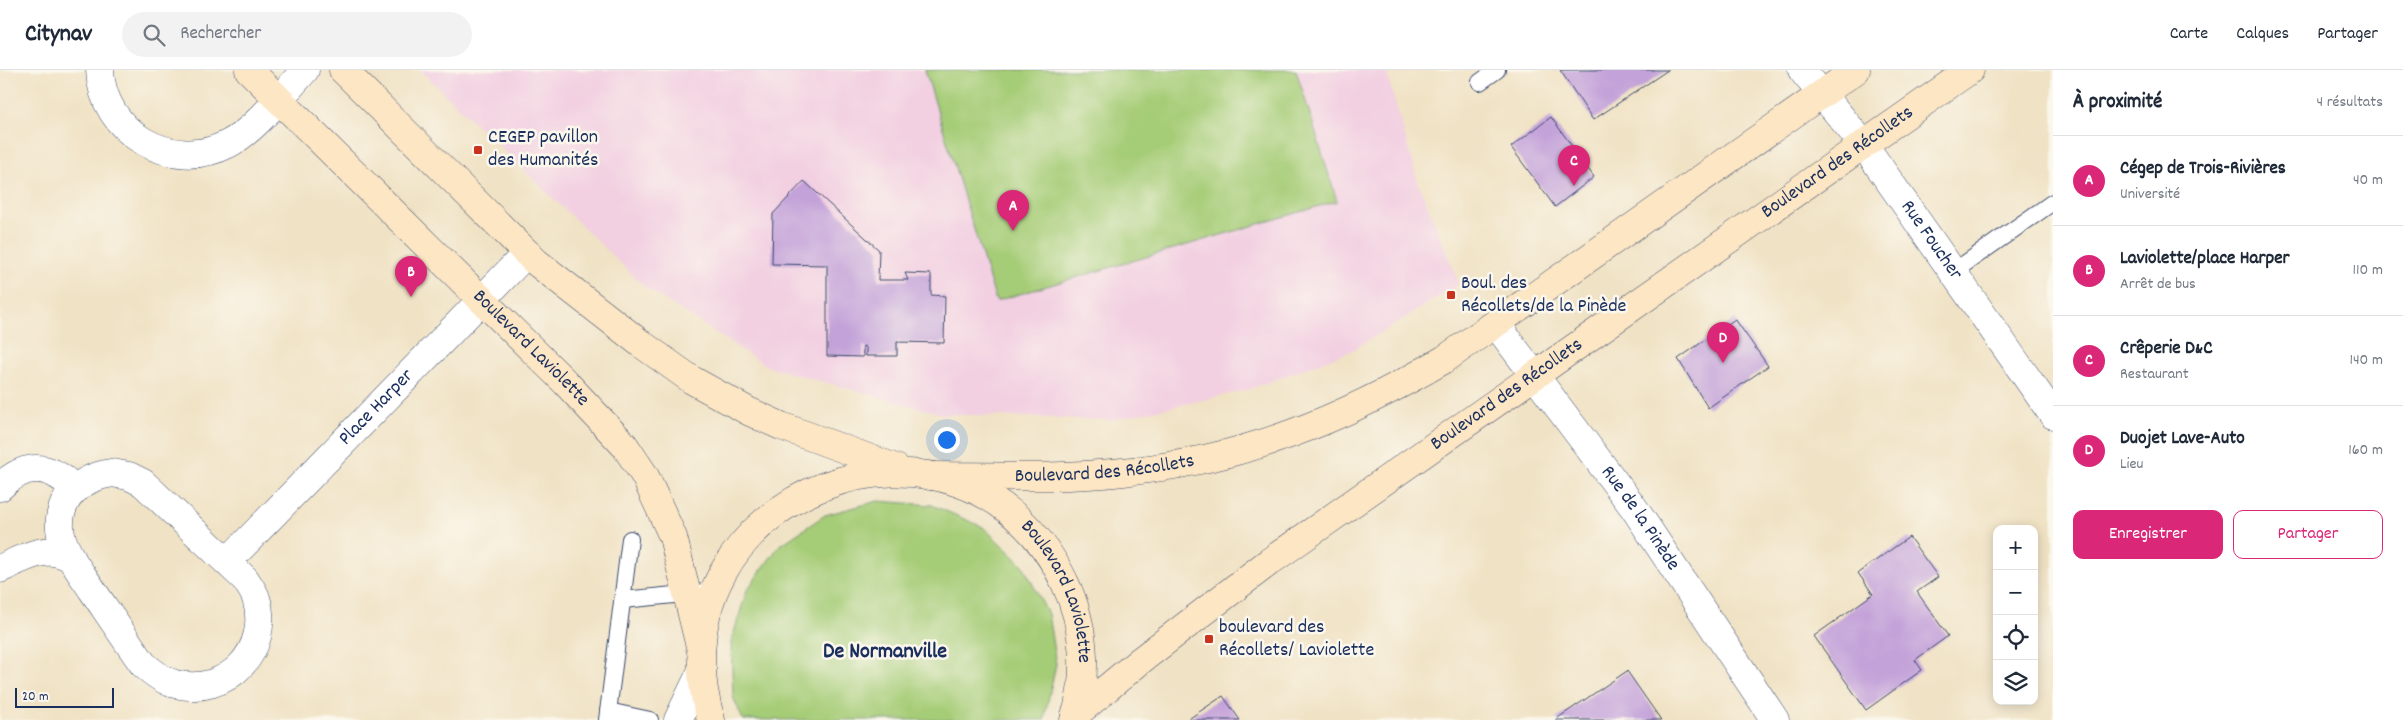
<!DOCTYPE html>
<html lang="fr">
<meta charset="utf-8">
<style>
:root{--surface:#fff;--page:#f2f2f3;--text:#1f2937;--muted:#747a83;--line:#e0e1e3;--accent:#db2777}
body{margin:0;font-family:Dekko,sans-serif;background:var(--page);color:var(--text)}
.controls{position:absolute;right:15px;bottom:15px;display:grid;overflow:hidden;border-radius:10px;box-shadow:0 2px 12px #0003}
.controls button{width:45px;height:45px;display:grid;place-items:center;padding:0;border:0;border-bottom:1px solid var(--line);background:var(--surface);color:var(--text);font:25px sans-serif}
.scale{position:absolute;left:15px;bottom:12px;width:99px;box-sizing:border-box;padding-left:5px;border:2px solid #1b2f5e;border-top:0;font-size:14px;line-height:18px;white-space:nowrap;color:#1b2f5e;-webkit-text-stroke:4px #fbf7ec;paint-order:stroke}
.you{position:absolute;left:946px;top:369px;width:18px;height:18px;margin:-12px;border:4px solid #fff;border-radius:50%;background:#1a73e8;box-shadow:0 0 0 8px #1a73e833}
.badge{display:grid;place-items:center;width:32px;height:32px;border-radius:50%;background:var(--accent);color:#fff;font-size:16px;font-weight:700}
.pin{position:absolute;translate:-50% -41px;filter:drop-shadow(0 1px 2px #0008)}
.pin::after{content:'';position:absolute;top:26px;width:18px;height:15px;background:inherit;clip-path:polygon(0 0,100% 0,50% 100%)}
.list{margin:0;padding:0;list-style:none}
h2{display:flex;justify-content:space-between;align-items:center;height:65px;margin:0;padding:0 20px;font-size:21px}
h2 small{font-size:16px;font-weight:400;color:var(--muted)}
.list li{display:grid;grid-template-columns:32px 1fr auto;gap:15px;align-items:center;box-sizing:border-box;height:90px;padding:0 20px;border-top:1px solid var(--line)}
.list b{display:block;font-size:19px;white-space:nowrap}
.list p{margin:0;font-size:16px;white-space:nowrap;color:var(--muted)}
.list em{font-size:16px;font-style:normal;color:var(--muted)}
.actions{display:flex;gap:10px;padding:15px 20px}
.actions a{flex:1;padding:11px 0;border:1px solid var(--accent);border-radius:10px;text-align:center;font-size:18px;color:var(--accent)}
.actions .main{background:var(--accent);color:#fff}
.icon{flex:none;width:28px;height:28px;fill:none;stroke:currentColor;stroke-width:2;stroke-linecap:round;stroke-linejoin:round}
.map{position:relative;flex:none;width:2053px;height:650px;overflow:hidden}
header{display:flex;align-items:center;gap:30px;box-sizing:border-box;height:70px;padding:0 25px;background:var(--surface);border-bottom:1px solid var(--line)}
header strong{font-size:24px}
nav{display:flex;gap:28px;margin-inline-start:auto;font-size:18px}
.search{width:350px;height:45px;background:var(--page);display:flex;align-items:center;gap:12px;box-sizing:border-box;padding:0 18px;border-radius:28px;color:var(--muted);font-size:19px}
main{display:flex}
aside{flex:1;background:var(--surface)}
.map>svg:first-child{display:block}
.built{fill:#f2cfe1}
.green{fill:#a5cc76;stroke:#607e6a}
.building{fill:#c3a1d9}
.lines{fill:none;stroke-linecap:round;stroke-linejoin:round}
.service-casing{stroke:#3b4a6d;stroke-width:18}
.minor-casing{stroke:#3b4a6d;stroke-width:29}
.tertiary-casing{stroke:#3b4a6d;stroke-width:29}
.secondary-casing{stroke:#3b4a6d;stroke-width:29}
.service{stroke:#fff;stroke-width:16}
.minor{stroke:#fff;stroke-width:28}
.tertiary{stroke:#fff;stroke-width:28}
.secondary{stroke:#fce6c4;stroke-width:28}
.poi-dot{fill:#c8321e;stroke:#fbf7ec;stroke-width:2}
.labels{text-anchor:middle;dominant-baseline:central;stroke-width:5;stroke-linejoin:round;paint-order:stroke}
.poi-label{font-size:20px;fill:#1b2f5e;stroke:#fbf7ec;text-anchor:start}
.street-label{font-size:20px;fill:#1b2f5e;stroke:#fbf7ec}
.quarter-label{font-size:22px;font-weight:bold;fill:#1b2f5e;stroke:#fbf7ec}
</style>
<header>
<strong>Citynav</strong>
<div class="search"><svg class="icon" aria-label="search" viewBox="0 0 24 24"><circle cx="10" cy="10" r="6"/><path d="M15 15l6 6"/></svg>Rechercher</div>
<nav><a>Carte</a><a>Calques</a><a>Partager</a></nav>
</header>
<main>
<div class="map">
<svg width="2053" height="650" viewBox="0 0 2053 650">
<rect width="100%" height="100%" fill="#fbf7ec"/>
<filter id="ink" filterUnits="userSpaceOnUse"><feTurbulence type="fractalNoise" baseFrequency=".02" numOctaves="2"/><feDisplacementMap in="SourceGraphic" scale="10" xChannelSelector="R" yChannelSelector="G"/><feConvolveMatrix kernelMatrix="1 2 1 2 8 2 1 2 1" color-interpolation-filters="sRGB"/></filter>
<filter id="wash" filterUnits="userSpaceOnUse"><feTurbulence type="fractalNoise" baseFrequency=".0096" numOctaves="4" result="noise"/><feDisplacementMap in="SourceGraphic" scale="20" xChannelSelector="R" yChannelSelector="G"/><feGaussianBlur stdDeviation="1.12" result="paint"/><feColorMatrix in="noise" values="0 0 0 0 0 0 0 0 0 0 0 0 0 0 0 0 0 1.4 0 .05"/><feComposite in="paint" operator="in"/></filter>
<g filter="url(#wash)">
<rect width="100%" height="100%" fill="#f0e2c4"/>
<polygon class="built" points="420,0 1386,0 1417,109 1459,214 1351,281 1247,320 1113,350 942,344 768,297 645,217"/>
<g class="green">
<polygon points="925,0 1296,0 1337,131 996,231"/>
<polygon points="878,431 932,435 983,457 1023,495 1048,544 1056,594 1044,650 743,650 733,627 731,572 747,520 779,476 825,445"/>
</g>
<g id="blocks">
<g class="building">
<polygon points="1560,0 1668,0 1593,50"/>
<polygon points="1551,47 1594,107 1555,137 1511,77"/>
<polygon points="804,111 879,180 878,210 908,210 905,203 931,204 931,225 945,226 944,273 897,272 897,286 866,286 866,277 863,276 863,287 827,286 827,195 772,194 773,144"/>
<polygon points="1735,249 1768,296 1708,338 1678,289"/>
<polygon points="1909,467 1938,507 1917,522 1948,566 1915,590 1922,600 1866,640 1814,566 1873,524 1858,503"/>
<polygon points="1627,601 1661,650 1555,650"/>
<polygon points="1223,626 1240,650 1187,650"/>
</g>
</g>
</g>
<g filter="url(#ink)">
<use href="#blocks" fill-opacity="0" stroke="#3b4a6d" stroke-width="1"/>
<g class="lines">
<g class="service-casing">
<g id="service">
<polyline points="1480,12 1497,0"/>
<polyline points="1953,202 2053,132"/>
<polyline points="623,530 715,521"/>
<polyline points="608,641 650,650"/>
<polyline points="607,650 630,469"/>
</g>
</g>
<g class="minor-casing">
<g id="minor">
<path d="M100,0C102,63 172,103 228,74C254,61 285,22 305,0"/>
<path id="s1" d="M1802,0L1864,75L2053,345"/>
<path id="s2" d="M1496,254L1634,438L1775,650"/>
<path d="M112,403L129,406L143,413L245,509C249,515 254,522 256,528C272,580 227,627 175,614C163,611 152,602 143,594C126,570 110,546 93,521C82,504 66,485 61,465C54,430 81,407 112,403Z"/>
<path d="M0,417C26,392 49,394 74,418"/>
<path id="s3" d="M227,492L527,183"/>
<path d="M0,499C25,487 47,473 72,489"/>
</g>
</g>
<g class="tertiary-casing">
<polyline id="tertiary" points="678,650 702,600"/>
</g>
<g class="secondary-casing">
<g id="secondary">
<path id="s4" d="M249,0L566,313L625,376L645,406L673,467L701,581"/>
<polyline points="343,0 536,192 640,273 692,310 748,341 781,356 896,398"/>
<path id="s5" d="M930,406C994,406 1059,409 1123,402C1243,390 1342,350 1445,289L1856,0"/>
<path id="s6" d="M1075,645L1141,590L1269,492L1970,0"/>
<path id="s7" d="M711,650C642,422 964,300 1065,513C1085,555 1089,606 1074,650"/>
</g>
</g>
<use href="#service" class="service"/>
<use href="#minor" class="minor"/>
<use href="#tertiary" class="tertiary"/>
<use href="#secondary" class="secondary"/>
</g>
</g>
<g class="poi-dot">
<rect x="473" y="75" width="10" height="10" rx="2.5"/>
<rect x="1446" y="220" width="10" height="10" rx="2.5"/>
<rect x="1204" y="564" width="10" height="10" rx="2.5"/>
</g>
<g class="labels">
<g class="poi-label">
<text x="488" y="68">CEGEP pavillon<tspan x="488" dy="23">des Humanités</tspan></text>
<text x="1461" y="214">Boul. des<tspan x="1461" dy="23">Récollets/de la Pinède</tspan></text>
<text x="1219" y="558">boulevard des<tspan x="1219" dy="23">Récollets/ Laviolette</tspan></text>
</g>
<g class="street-label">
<text stroke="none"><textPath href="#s6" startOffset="942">Boulevard des Récollets</textPath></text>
<text stroke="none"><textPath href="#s1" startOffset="214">Rue Foucher</textPath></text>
<text stroke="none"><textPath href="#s4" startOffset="396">Boulevard Laviolette</textPath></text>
<text stroke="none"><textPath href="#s6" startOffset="538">Boulevard des Récollets</textPath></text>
<text stroke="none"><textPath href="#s3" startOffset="215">Place Harper</textPath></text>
<text stroke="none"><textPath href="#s5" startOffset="175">Boulevard des Récollets</textPath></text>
<text stroke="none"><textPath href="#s2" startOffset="242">Rue de la Pinède</textPath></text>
<text stroke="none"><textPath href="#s7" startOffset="580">Boulevard Laviolette</textPath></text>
</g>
<g class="quarter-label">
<text x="885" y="582">De Normanville</text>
</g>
</g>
</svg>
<div class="controls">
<button>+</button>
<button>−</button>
<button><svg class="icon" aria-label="locate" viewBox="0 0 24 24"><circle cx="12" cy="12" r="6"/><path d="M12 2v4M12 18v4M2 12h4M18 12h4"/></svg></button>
<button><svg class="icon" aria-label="layers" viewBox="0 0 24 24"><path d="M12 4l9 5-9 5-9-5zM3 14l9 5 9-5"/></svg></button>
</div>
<div class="scale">20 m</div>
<div class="you"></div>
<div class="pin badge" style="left:1013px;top:161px">A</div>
<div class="pin badge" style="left:411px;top:227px">B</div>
<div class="pin badge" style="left:1574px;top:116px">C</div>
<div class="pin badge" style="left:1723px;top:293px">D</div>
</div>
<aside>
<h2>À proximité<small>4 résultats</small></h2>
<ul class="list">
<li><span class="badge">A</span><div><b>Cégep de Trois-Rivières</b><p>Université</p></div><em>40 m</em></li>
<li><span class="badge">B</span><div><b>Laviolette/place Harper</b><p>Arrêt de bus</p></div><em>110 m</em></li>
<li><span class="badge">C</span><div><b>Crêperie D&amp;C</b><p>Restaurant</p></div><em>140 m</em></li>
<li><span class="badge">D</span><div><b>Duojet Lave-Auto</b><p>Lieu</p></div><em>160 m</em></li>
</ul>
<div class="actions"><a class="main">Enregistrer</a><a>Partager</a></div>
</aside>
</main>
